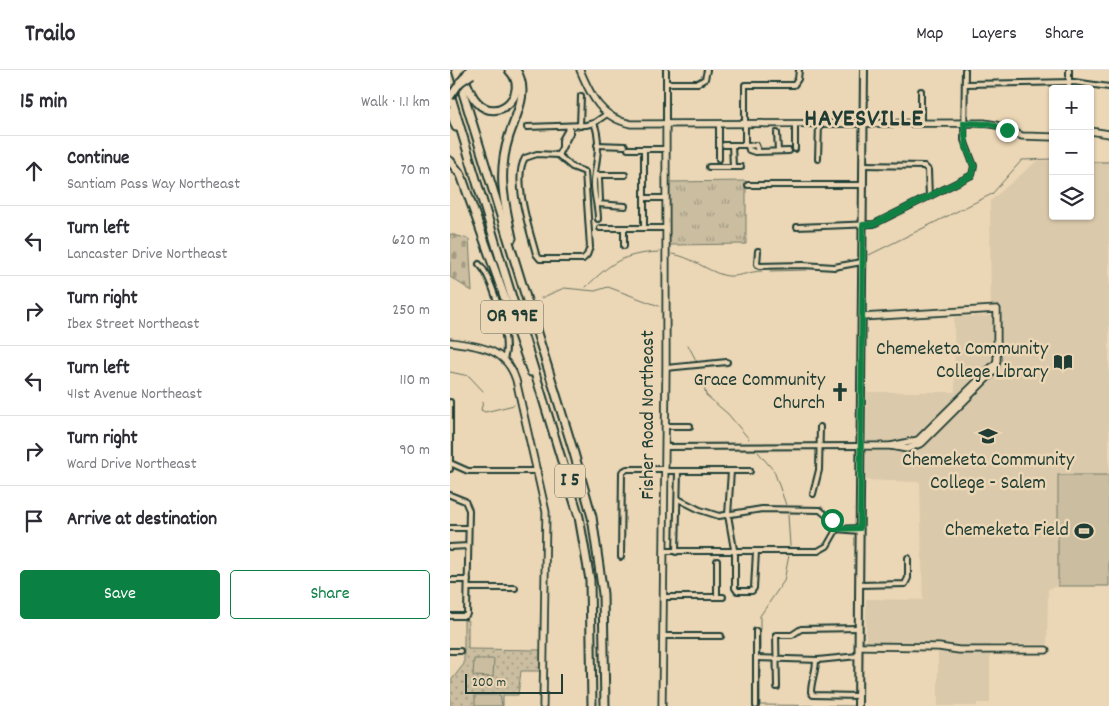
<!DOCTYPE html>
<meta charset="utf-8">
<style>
:root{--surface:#fff;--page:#f7f7f7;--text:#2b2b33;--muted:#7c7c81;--line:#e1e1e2;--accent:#0b8043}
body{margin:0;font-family:Dekko,sans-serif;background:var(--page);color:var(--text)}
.controls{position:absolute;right:15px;top:15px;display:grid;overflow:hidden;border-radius:5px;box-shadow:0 1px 4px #0004}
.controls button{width:45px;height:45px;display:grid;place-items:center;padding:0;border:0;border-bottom:1px solid var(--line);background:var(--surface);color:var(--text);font:25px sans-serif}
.scale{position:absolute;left:15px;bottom:12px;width:98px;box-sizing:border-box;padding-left:5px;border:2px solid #1f3d34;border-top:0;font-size:14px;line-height:18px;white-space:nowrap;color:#1f3d34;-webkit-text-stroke:4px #ebd6b5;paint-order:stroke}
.stop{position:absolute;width:15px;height:15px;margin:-11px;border:4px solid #0b8043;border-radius:50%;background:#fff}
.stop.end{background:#0b8043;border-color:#fff;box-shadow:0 1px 5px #0008}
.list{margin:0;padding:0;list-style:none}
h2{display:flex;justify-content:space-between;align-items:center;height:65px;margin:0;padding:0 20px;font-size:21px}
h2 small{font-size:16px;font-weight:400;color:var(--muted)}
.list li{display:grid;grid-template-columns:32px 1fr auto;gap:15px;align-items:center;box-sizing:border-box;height:70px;padding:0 20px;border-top:1px solid var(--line)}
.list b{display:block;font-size:19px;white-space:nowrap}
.list p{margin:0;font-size:16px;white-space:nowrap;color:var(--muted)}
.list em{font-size:16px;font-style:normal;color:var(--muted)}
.actions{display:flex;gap:10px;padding:15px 20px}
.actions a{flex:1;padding:11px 0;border:1px solid var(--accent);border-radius:5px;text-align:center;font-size:18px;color:var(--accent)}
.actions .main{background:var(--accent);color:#fff}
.icon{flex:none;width:28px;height:28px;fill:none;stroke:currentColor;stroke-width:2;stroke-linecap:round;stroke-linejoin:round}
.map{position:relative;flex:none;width:659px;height:636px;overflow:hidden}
header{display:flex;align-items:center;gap:30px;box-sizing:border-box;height:70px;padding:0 25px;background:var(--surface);border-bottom:1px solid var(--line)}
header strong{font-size:24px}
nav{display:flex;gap:28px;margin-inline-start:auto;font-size:18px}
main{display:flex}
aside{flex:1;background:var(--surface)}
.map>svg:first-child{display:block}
.built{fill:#dac9aa}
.grass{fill:url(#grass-tufts);stroke:#747d6a}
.cemetery{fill:url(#cemetery-stones);stroke:#747d6a}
.park{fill:url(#park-dots);stroke:#747d6a}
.pitch{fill:#cabda0;stroke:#747d6a}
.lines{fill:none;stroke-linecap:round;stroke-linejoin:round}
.stream{stroke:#697563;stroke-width:1}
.street-casing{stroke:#1f3d34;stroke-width:8}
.secondary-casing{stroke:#1f3d34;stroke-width:9}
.primary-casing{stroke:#1f3d34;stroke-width:10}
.highway-casing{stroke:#1f3d34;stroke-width:11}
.street{stroke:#ebd6b5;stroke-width:4}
.secondary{stroke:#ebd6b5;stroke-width:5.5}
.primary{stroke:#ebd6b5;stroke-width:6}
.highway{stroke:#ebd6b5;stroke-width:7}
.primary-bridge-casing{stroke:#1f3d34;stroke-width:10;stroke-linecap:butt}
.highway-bridge-casing{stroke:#1f3d34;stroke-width:11;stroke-linecap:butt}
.primary-bridge{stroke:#ebd6b5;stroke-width:6}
.highway-bridge{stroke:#ebd6b5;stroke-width:7}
.route{stroke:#0b8043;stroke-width:6}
.labels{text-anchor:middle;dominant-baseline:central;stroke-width:5;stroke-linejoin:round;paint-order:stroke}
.shield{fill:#ebd6b5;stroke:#5c6b5b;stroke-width:1}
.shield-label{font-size:19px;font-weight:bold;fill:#1f3d34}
.poi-label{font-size:20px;fill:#1f3d34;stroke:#ebd6b5;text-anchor:end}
.street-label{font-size:20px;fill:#1f3d34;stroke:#ebd6b5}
.district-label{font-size:25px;font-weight:bold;letter-spacing:1px;fill:#1f3d34;stroke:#ebd6b5}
</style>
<header>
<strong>Trailo</strong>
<nav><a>Map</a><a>Layers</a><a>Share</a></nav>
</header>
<main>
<aside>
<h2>15 min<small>Walk · 1.1 km</small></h2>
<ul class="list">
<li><svg class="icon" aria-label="ahead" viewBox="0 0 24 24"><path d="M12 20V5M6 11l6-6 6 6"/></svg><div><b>Continue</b><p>Santiam Pass Way Northeast</p></div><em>70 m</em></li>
<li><svg class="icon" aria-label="left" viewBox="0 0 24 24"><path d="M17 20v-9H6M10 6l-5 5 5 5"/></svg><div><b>Turn left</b><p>Lancaster Drive Northeast</p></div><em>620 m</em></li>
<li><svg class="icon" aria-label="right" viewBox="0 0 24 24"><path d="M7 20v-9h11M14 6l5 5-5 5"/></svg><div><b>Turn right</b><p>Ibex Street Northeast</p></div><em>250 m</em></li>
<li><svg class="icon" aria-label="left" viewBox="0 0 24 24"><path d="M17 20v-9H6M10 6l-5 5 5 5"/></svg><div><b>Turn left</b><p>41st Avenue Northeast</p></div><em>110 m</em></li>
<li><svg class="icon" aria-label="right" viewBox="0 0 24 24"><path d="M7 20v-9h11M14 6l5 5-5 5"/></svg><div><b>Turn right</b><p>Ward Drive Northeast</p></div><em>90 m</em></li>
<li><svg class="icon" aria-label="arrive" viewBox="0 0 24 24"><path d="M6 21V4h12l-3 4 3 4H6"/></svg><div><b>Arrive at destination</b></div></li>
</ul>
<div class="actions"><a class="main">Save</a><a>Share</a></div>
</aside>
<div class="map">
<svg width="659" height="636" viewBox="0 0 659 636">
<defs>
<pattern id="grass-tufts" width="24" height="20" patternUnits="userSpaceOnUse" patternTransform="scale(1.25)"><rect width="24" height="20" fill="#cabda0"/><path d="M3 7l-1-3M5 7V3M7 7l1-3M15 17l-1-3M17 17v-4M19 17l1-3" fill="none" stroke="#a39b83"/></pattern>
<pattern id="cemetery-stones" width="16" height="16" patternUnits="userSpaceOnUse" patternTransform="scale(1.25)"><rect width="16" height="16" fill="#cabda0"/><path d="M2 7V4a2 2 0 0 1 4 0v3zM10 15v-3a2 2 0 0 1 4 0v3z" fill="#a39b83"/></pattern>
<pattern id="park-dots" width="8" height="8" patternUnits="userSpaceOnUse" patternTransform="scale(1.25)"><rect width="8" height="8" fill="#cabda0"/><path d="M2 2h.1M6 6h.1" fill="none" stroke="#a39b83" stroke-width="1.8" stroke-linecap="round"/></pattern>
</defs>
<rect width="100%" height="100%" fill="#ebd6b5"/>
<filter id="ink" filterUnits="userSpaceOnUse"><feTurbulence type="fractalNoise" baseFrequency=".02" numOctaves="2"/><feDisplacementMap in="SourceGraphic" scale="10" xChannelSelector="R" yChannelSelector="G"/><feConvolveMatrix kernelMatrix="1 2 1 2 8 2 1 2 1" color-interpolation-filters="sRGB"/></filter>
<g filter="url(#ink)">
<polygon class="built" points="587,91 603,91 603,146 640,146 640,91 659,91 659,516 608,516 598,519 597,574 540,574 540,633 527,633 527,636 488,636 488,573 416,572 416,529 473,530 470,412 416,410 417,322 505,322 504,247 541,246 540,131"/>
<polygon class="grass" points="296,111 296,174 219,175 218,112"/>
<polygon class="cemetery" points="0,164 19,169 22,221 0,207"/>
<polygon class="park" points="14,550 18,551 18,579 91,580 91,601 71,601 68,625 53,625 53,636 0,636 0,612 14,594"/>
<g class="pitch">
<rect x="608" y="405" width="51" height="111"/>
<polygon points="24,589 44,589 43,607 23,606"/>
<polygon points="25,625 50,625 52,636 25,636"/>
</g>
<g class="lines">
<g class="stream">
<polyline points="640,92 659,92"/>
<path d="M222,184C242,187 255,200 273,205C286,209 299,201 312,201"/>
<polyline points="419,185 542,124 572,90 603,89"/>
<polyline points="320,201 357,200"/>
<path d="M136,217C162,192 172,184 209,182"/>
<polyline points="91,228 114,218 145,221 158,217 209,236"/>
<polyline points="238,275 248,294"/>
<polyline points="0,302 19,306 33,321"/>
<polyline points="251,303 256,325 278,344 299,369"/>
<polyline points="33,332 31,340 35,342 64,335"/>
<polyline points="308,382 324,401 336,435"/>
<polyline points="338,445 340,476"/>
<polyline points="310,583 310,546 334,511 339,485"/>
<polyline points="310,592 310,635 403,636"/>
</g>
<g class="street-casing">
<g id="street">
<polyline points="216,0 216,13 248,13 255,9 257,0"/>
<polyline points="515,14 624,12 659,17"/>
<polyline points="619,19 619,0"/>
<path d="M144,53C152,72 146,92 144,110C143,124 148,135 148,149"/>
<polyline points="471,53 471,21"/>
<polyline points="216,55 216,13"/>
<polyline points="269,55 269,89"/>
<polyline points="130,56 131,26"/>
<polyline points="77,57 136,55 144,53 157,44"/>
<polyline points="327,63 328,81"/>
<polyline points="147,75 175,76"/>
<polyline points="274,75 296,75"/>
<polyline points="282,75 283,97"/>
<polyline points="295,75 295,15 344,15 348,9 349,0"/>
<polyline points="112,76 112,70 120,56"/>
<polyline points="178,79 194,79"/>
<polyline points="345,79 345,54"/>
<polyline points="308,81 306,75 298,76 299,80 305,82 339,81"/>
<path d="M87,84L108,85L122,97L135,102L140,177L137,185L133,189H90L86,184C80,161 62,109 75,88Z"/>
<polyline points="108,85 120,63 120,56"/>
<polyline points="368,89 369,54"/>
<polyline points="413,95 474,96 478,100 479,127"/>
<polyline points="259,97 291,97"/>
<polyline points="145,105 149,108 150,130 147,134"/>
<polyline points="145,105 175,105"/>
<polyline points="298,115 413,115"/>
<polyline points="216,128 194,128 194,79 216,79"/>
<polyline points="147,134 175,136"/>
<polyline points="347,157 424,154 522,105 524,96 514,70 515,0"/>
<polyline points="150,158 194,158 194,128"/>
<polyline points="174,158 174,176"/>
<polyline points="194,158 216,158"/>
<polyline points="308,181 307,194 309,196 353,195 384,197 412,192"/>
<path d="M29,194C42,204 62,274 54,288"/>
<polyline points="216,298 277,292"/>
<polyline points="0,332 0,399"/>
<polyline points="215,356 240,356"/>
<polyline points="215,377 410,376"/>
<polyline points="0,393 18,401 88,401"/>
<polyline points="215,401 300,401"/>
<polyline points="281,401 278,445 285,485 285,518 287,521 302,521 304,518 306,481"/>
<polyline points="363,424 369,400 370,357"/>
<polyline points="0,425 15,431 19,440 17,544 15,546 0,546"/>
<polyline points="0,458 18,458"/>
<polyline points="386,459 410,461"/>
<polyline points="386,459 410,458"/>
<polyline points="0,477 18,476"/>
<polyline points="214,481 368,481 377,476 385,462 382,450 370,440 312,439 269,446 250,440 228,429"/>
<polyline points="226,482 228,401"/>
<polyline points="171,487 172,402 177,399 215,399"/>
<polyline points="267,491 267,527"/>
<polyline points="0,510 18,510"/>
<polyline points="409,515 455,514 458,508 458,488"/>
<polyline points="18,518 65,518"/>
<polyline points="213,527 273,527"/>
<polyline points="213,566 271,566"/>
<polyline points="0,581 10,581"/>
<polyline points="306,588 368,590 408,586"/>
<path d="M366,590C366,602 361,611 361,622L363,625L408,626"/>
<polyline points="327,617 326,565 342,565 351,559 409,558"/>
<polyline points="306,636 306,561"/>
</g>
</g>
<g class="secondary-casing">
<g id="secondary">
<path d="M130,0C141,26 151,48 181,54L534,53L546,55L572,66L603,67"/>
<polyline points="640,61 659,64"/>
<polyline points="412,247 547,239 547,290 544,301 472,373 457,379 441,376"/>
<path d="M0,272C29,276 56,278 66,310L96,442L93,636"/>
<polyline points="411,376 441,376 468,370 546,293"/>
<polyline points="409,576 489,577 509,580 596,580"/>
<polyline points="212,636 216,298 216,55"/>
</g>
</g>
<g class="primary-casing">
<polyline id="primary" points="408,636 414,0"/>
</g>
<g class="highway-casing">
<g id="highway">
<polyline points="6,0 124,383 142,447 153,524 155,636"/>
<path d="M12,0C16,11 19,24 27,32C48,55 81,22 59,0"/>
<polyline points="0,24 129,447 140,510 142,636"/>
<polyline points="0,41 6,57"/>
<polyline points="0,91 11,105 81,302"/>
<path d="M62,168C54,130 47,104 59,66C66,45 80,21 66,0"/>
</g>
</g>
<use href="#street" class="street"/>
<use href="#secondary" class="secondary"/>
<use href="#primary" class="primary"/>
<use href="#highway" class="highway"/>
<g class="primary-bridge-casing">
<polyline id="primary-bridge" points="0,27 19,0"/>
</g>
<g class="highway-bridge-casing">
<polyline id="highway-bridge" points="10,12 22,4"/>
</g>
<use href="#primary-bridge" class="primary-bridge"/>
<use href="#highway-bridge" class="highway-bridge"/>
</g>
</g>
<g class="lines" filter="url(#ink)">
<polyline class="route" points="382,450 386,459 410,458 413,155 424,154 522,105 524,96 516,76 514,53 540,54 557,60"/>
</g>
<defs>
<g id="library-bare" transform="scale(1.5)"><path d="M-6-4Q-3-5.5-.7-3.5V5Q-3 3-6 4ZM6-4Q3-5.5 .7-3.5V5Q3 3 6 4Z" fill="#1f3d34" stroke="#ebd6b5" stroke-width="2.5" paint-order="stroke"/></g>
<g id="church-bare" transform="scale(1.5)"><path d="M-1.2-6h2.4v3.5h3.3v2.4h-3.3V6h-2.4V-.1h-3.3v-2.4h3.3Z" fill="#1f3d34" stroke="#ebd6b5" stroke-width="2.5" paint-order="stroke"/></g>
<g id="university-bare" transform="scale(1.5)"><path d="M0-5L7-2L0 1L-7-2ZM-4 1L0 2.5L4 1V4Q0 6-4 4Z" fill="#1f3d34" stroke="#ebd6b5" stroke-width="2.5" paint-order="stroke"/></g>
<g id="stadium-bare" transform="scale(1.5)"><path d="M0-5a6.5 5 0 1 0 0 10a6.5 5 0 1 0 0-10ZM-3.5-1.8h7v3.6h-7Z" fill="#1f3d34" stroke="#ebd6b5" stroke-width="2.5" paint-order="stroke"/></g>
</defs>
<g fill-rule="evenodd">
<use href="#library-bare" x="613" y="292"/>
<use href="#church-bare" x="390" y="322"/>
<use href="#university-bare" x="538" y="366"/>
<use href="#stadium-bare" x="634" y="461"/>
</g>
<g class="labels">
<g class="shield">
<rect x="31" y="230.5" width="62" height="33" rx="4"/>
<rect x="105" y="394.5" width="30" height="33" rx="4"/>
</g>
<g class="shield-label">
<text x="62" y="247">OR 99E</text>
<text x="120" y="411">I 5</text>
</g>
<g class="poi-label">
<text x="598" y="280">Chemeketa Community<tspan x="598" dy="23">College Library</tspan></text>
<text x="375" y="311">Grace Community<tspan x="375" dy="23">Church</tspan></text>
<text x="538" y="391" text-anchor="middle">Chemeketa Community<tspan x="538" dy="23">College - Salem</tspan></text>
<text x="619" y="461">Chemeketa Field</text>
</g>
<g class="street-label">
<text transform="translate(199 345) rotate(-90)">Fisher Road Northeast</text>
</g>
<g class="district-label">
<text x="414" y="50">HAYESVILLE</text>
</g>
</g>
</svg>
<div class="controls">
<button>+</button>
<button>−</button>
<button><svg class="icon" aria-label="layers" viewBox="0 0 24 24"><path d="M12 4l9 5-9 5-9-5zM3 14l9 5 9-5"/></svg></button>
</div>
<div class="scale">200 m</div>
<div class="stop" style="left:382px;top:450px"></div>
<div class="stop end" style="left:557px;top:60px"></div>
</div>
</main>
